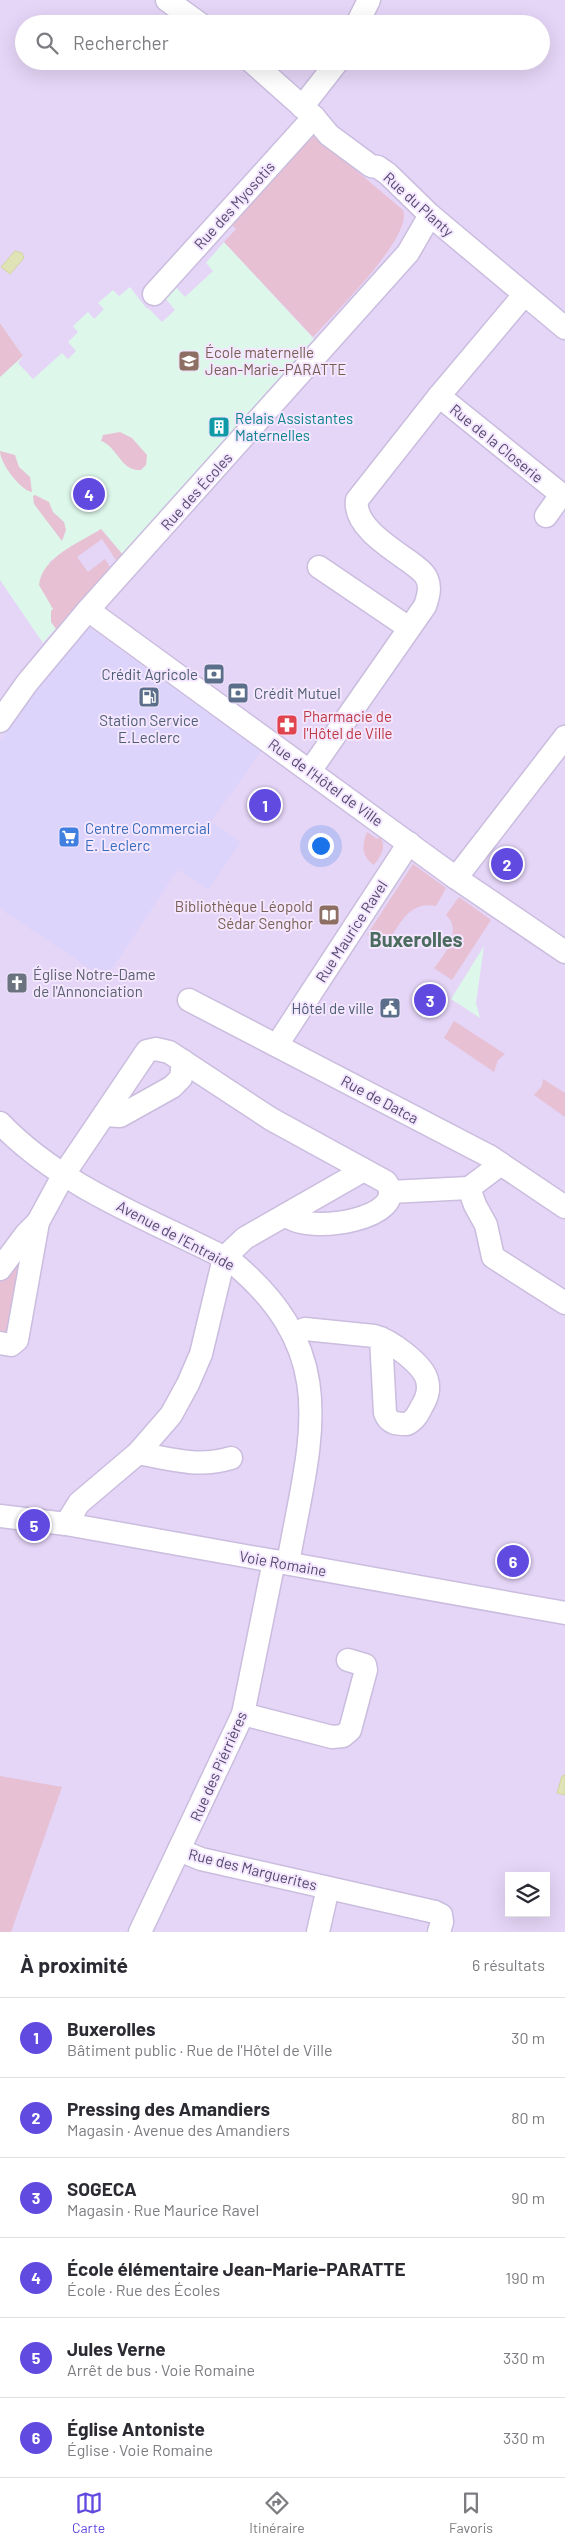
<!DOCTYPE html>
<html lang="fr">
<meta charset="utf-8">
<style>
:root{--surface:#fff;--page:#f2f2f3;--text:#2b2b33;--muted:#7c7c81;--line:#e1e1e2;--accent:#604ae0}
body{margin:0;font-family:Barlow,sans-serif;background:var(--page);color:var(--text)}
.controls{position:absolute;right:15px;bottom:15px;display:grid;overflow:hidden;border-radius:0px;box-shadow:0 5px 20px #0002}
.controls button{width:45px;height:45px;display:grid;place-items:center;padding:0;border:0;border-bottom:1px solid var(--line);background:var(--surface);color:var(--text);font:25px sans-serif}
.you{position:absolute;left:320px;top:845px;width:18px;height:18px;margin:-12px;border:4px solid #fff;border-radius:50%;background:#1a73e8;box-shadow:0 0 0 8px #1a73e833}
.badge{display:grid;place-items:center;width:32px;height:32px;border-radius:50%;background:var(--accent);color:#fff;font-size:16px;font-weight:700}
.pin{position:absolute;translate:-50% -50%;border:2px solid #fff;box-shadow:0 1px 5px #0006}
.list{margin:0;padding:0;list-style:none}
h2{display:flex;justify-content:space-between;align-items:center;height:65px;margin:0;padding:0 20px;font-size:21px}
h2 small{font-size:16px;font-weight:400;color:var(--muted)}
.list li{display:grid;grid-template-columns:32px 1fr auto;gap:15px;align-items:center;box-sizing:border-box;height:80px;padding:0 20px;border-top:1px solid var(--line)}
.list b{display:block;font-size:19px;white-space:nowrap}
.list p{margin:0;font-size:16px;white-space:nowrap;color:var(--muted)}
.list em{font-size:16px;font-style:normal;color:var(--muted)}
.icon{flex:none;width:28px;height:28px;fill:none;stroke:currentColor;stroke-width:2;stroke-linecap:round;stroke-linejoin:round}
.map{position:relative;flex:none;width:565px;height:1932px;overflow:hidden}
.search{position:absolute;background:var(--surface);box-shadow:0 5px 20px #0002;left:15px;right:15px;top:15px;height:55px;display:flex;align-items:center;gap:12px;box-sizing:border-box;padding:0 18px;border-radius:28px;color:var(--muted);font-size:19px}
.sheet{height:545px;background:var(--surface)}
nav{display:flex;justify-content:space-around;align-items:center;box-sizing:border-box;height:70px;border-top:1px solid var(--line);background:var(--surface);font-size:14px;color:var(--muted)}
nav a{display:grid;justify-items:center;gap:2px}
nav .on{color:var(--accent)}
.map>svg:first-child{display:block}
.residential{fill:#e5d5f7;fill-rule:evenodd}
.commercial{fill:#ddd4fb}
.education{fill:#ddf7eb}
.green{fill:#e7c0d3}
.water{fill:#e0e3b6;stroke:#d0d49d}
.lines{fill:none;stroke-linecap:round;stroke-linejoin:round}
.minor-casing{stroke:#cabdde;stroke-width:25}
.minor{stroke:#fff;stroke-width:22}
.labels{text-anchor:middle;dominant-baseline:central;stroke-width:4;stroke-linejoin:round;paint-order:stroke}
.street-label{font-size:15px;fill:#544970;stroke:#f3e6fe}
.education-label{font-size:15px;fill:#785e54;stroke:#f3e6fe;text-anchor:start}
.culture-label{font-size:15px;fill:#0d838f;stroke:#f3e6fe;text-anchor:start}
.service-label{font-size:15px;fill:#4e5e75;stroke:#f3e6fe;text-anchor:end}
.health-label{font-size:15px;fill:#be3a42;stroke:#f3e6fe;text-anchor:start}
.shop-label{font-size:15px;fill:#366cbe;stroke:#f3e6fe;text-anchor:start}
.worship-label{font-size:15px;fill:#5b616d;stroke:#f3e6fe;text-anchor:start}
.district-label{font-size:20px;font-weight:bold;fill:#4c6c5f;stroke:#f3e6fe}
</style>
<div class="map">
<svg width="565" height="1932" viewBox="0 0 565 1932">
<rect width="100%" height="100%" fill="#eee0fb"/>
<path class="residential" d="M0,0H565V1932H0ZM24,24H541V61H24ZM509,1876H546V1913H509Z"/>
<polygon class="commercial" points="86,625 261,751 211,822 241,842 208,890 178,869 105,979 0,909 0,740"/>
<g class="education">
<polygon points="224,242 314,339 123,555 101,529 49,562 79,602 43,643 0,580 0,323 23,356 18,363 33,379 62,353 68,359 76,351 68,342 78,332 73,326 88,312 94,319 104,309 98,303 113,290 119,296 130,287 147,309 148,308 162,322 175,310 161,293 172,283 185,297 213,271 206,263"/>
<polygon points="484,946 476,1003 480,1018 451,999"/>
</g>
<g class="green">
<path d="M314,135L403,210C414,236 332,316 313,337L224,242L236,229L230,223L310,136Z"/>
<polygon points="0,323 23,356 0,377"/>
<path d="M120,432L132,438L147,455L146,465L141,470C121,472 117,446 101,441L103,435Z"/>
<path d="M0,451L15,455L19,467L30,477L32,492C20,490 0,463 0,451Z"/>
<polygon points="35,495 49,502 53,512 64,522 66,530 62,541 34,504 33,496"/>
<path d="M101,529L123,555L116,560L102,539L77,557L88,572L105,559L110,567L56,629L51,622V611L53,609L39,585C42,557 79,543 101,529Z"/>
<path d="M367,832L377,839L380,837C387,847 381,856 374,865C361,856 362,845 367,832Z"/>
<path d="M413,864L446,888L436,906C408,900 398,927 385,947L367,935Z"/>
<path d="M459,897L491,920L452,980L434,968C445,955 463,930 446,915Z"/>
<polygon points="454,1021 505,1054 498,1060 494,1072 444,1038"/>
<polygon points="543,1079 565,1093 565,1117 534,1095 542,1086"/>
<polygon points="28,1243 8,1333 0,1333 0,1282"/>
<polygon points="0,1776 62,1787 11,1932 0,1932"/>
</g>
<g class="water">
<polygon points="15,251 22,253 24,258 10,274 1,267"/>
<polygon points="565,1775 565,1795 557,1793 562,1776"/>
</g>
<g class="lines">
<g class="minor-casing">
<g id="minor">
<polyline points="167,0 200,24"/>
<polyline points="357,24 369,0"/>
<polyline points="251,61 314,117 329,135 371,166 378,167 388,174 430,215 565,328"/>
<polyline points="302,107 338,61"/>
<polyline points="154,294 314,117"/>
<polyline points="439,396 557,491 558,499 546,516"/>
<polyline points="319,567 409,628"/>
<polyline points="88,610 456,878 565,952"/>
<polyline points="0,721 27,683 88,610 408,253 430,215"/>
<path d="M310,771L425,606C428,597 431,588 427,579C425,573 419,569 414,565C394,550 353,527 357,500L439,396L524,295"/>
<polyline points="456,878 565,737"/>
<polyline points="189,1000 489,1156 565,1207"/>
<polyline points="277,1045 409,843"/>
<polyline points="104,1115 120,1116 172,1087 181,1078 183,1061"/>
<path d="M0,1123C62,1188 152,1220 231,1261C344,1354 310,1439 288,1563"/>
<polyline points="469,1188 475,1205 486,1225 493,1257 565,1303"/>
<polyline points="390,1192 469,1188 501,1164"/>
<path d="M0,1269L26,1234L38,1222L64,1174L147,1051L156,1049L169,1052L271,1119L386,1182C412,1218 308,1236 286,1215"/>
<path d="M293,1334L305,1329L374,1336C390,1340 423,1364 427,1380C430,1390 427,1398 422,1406C418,1414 415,1420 407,1424C397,1424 389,1424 385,1413L381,1338"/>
<polyline points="0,1343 11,1345 17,1340 38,1222"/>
<path d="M138,1453C170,1459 198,1468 231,1458"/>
<polyline points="0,1516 66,1524 565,1613"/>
<polyline points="66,1524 79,1503 138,1453 171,1415 188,1384 201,1354 224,1258 245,1238 364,1170"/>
<polyline points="243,1714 332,1737 343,1736 350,1730 366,1670 365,1665 348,1660"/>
<polyline points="179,1850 201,1859 435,1912 441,1915 442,1922 439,1932"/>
<polyline points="140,1932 243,1714 274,1561"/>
<polyline points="318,1932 328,1888"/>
</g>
</g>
<use href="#minor" class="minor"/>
</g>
<defs>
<g id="school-square" transform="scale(1.125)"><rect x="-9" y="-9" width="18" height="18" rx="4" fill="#8d6e63" stroke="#f3e6fe"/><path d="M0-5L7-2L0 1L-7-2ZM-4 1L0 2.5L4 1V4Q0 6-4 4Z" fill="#fff"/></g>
<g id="building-square" transform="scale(1.125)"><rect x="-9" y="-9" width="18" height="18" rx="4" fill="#0f9aa8" stroke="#f3e6fe"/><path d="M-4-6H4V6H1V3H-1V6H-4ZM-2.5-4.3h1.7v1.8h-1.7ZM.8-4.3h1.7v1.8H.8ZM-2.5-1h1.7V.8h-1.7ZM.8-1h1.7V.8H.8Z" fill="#fff"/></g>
<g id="bank-square" transform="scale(1.125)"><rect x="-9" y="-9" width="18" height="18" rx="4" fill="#5c6f8a" stroke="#f3e6fe"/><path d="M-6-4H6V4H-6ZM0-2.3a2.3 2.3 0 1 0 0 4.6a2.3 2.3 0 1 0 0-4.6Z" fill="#fff"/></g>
<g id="fuel-square" transform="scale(1.125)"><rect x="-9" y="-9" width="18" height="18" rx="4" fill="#5c6f8a" stroke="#f3e6fe"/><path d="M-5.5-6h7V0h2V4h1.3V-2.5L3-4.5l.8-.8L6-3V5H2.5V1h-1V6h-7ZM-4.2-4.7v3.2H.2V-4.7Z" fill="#fff"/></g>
<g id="pharmacy-square" transform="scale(1.125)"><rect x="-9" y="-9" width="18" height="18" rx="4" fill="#e0444e" stroke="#f3e6fe"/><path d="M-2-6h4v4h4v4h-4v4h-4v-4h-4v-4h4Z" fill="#fff"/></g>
<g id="supermarket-square" transform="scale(1.125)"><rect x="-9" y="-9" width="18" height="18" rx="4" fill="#3f7fe0" stroke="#f3e6fe"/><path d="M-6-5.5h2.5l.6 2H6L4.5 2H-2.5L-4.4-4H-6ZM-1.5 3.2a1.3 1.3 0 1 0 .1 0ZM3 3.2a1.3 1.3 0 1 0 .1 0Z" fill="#fff"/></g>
<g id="library-square" transform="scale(1.125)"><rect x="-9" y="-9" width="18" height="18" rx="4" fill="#8d6e63" stroke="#f3e6fe"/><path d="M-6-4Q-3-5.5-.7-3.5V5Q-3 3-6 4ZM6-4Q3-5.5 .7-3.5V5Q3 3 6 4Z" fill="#fff"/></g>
<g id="church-square" transform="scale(1.125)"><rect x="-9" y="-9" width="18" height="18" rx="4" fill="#6b7280" stroke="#f3e6fe"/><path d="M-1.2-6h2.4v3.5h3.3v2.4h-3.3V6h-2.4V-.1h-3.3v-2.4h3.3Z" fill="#fff"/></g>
<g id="civic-square" transform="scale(1.125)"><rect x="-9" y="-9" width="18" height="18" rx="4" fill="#5c6f8a" stroke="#f3e6fe"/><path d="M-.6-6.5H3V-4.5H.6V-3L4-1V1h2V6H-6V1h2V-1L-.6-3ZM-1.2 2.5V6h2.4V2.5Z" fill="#fff"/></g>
</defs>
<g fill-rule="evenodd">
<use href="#school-square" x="189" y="361"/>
<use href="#building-square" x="219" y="427"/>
<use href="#bank-square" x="214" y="674"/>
<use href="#bank-square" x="238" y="693"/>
<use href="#fuel-square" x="149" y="697"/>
<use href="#pharmacy-square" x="287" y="725"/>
<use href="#supermarket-square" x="69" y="837"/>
<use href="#library-square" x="329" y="915"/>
<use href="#church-square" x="17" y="983"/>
<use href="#civic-square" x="390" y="1008"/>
</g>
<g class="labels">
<g class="street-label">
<text transform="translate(419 204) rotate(42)">Rue du Planty</text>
<text transform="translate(234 205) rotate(-48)">Rue des Myosotis</text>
<text transform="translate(497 443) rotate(39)">Rue de la Closerie</text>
<text transform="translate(196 491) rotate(-48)">Rue des Écoles</text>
<text transform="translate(326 782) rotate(36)">Rue de l'Hôtel de Ville</text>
<text transform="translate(351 931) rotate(-57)">Rue Maurice Ravel</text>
<text transform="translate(380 1099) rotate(28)">Rue de Datca</text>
<text transform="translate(176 1235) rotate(28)">Avenue de l'Entraide</text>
<text transform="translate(283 1563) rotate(10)">Voie Romaine</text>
<text transform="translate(218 1766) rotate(-66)">Rue des Piérrières</text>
<text transform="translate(253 1869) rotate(14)">Rue des Marguerites</text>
</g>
<g class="education-label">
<text x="205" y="352">École maternelle<tspan x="205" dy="17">Jean-Marie-PARATTE</tspan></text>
<text x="313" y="906" text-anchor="end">Bibliothèque Léopold<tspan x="313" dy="17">Sédar Senghor</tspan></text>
</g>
<g class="culture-label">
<text x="235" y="418">Relais Assistantes<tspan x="235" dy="17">Maternelles</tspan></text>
</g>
<g class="service-label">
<text x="198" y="674">Crédit Agricole</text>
<text x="254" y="693" text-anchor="start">Crédit Mutuel</text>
<text x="149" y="720" text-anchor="middle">Station Service<tspan x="149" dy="17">E.Leclerc</tspan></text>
<text x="374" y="1008">Hôtel de ville</text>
</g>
<g class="health-label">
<text x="303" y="716">Pharmacie de<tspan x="303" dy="17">l'Hôtel de Ville</tspan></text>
</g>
<g class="shop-label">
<text x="85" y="828">Centre Commercial<tspan x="85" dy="17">E. Leclerc</tspan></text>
</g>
<g class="worship-label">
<text x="33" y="974">Église Notre-Dame<tspan x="33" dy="17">de l'Annonciation</tspan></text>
</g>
<g class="district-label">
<text x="416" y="939">Buxerolles</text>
</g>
</g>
</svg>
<div class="controls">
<button><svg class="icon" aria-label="layers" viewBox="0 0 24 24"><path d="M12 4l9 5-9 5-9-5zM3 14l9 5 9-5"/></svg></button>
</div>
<div class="you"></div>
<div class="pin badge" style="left:265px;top:805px">1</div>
<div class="pin badge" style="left:507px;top:864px">2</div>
<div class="pin badge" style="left:430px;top:1000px">3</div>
<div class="pin badge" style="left:89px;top:494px">4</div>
<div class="pin badge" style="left:34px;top:1525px">5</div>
<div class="pin badge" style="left:513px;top:1561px">6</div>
<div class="search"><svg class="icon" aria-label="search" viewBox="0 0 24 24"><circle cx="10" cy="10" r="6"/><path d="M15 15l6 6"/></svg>Rechercher</div>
</div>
<section class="sheet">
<h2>À proximité<small>6 résultats</small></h2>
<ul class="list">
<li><span class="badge">1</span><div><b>Buxerolles</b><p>Bâtiment public · Rue de l'Hôtel de Ville</p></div><em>30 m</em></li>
<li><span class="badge">2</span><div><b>Pressing des Amandiers</b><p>Magasin · Avenue des Amandiers</p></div><em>80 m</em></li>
<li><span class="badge">3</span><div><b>SOGECA</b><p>Magasin · Rue Maurice Ravel</p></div><em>90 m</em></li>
<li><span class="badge">4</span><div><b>École élémentaire Jean-Marie-PARATTE</b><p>École · Rue des Écoles</p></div><em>190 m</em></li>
<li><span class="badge">5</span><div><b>Jules Verne</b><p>Arrêt de bus · Voie Romaine</p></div><em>330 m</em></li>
<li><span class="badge">6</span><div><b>Église Antoniste</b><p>Église · Voie Romaine</p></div><em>330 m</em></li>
</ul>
</section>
<nav>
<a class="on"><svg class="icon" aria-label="map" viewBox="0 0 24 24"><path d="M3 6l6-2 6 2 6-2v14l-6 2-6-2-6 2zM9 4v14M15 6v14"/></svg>Carte</a>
<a><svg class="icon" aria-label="directions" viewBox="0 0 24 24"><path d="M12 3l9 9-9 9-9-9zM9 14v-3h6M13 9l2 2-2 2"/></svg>Itinéraire</a>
<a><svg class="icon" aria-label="saved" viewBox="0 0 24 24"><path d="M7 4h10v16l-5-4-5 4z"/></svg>Favoris</a>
</nav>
